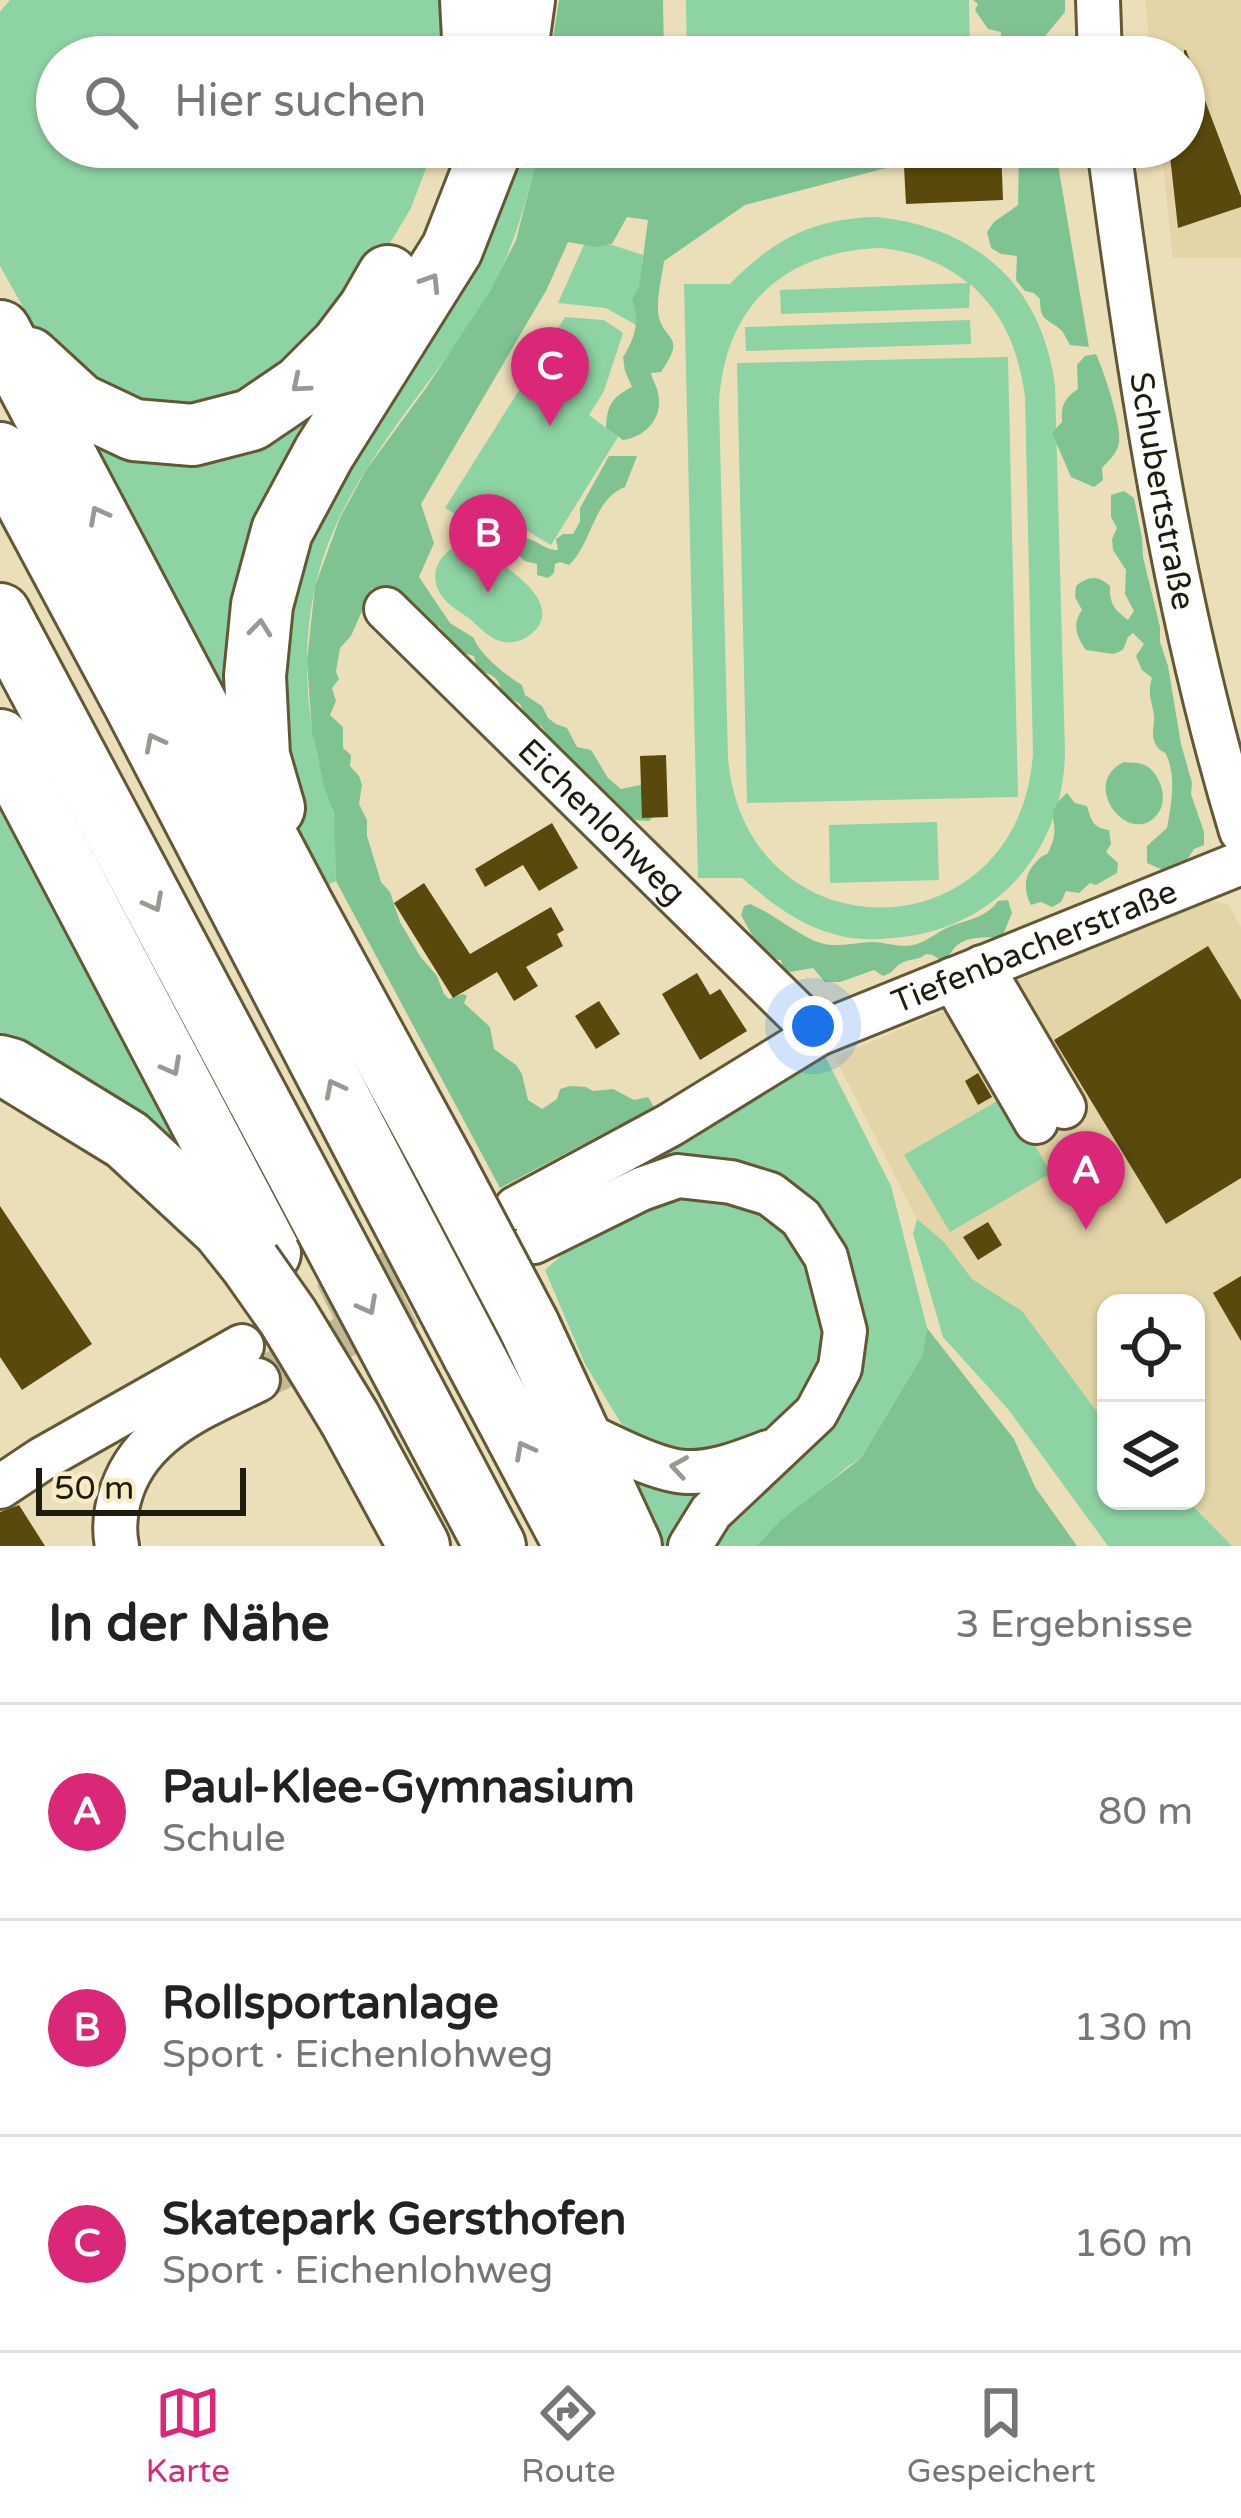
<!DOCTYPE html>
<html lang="de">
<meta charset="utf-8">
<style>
:root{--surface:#fff;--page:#f6f6f6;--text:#222;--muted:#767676;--line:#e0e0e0;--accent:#db2777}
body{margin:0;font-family:"Varela Round",sans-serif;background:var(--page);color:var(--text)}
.controls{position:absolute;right:36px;bottom:36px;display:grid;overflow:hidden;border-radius:24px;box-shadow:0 3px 9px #0004}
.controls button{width:108px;height:108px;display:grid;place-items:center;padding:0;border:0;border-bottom:3px solid var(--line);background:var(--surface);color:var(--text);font:60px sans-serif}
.scale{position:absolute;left:36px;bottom:30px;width:210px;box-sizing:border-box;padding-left:12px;border:6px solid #1f1b0d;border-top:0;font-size:33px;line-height:42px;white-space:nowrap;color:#1f1b0d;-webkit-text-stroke:9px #f8ecc5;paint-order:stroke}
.you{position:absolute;left:813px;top:1026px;width:42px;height:42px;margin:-30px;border:9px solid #fff;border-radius:50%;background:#1a73e8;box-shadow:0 0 0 18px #1a73e833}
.badge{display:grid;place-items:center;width:78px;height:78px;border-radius:50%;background:var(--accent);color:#fff;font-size:39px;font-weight:700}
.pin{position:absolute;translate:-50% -99px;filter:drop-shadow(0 3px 6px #0008)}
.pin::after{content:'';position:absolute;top:63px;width:42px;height:36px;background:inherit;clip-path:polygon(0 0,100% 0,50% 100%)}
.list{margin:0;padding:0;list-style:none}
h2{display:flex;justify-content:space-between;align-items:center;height:156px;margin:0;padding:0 48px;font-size:51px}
h2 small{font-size:39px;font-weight:400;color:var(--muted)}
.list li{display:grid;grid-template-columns:78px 1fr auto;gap:36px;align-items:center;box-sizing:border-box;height:216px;padding:0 48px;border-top:3px solid var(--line)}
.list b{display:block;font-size:45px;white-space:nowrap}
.list p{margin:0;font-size:39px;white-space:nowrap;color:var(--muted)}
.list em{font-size:39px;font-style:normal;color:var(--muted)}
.icon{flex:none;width:66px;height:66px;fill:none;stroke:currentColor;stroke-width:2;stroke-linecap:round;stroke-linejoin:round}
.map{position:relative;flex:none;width:1241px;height:1546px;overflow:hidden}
.search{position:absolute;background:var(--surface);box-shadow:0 3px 9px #0004;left:36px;right:36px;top:36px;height:132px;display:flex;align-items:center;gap:30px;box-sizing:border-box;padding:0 42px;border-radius:66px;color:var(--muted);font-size:45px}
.sheet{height:804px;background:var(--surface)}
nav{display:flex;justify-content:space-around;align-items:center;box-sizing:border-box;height:168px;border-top:3px solid var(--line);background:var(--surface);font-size:33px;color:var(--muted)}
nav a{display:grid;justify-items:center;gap:6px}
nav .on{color:var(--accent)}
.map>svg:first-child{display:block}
.built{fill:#e3d5a7}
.green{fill:#8ed3a3;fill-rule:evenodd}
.forest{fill:#7fc393}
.building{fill:#59490c}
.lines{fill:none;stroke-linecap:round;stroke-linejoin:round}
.minor-tunnel{stroke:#c1b896;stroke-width:42;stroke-dasharray:42 21;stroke-linecap:butt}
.minor-casing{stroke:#635836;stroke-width:48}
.highway-casing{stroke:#635836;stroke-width:66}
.minor{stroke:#fff;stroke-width:42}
.highway{stroke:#fff;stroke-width:60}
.highway-bridge-casing{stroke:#635836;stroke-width:66;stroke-linecap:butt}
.highway-bridge{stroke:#fff;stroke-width:60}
.oneway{stroke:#9a9892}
.labels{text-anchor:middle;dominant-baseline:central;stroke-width:12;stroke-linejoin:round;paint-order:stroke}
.street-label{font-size:33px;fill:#1f1b0d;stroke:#f8ecc5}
</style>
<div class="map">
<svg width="1241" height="1546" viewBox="0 0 1241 1546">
<rect width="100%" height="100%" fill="#eadfb8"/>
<g class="built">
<polygon points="1145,0 1241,0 1241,258 1173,258 1161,147 1184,147 1184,57 1151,57"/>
<polygon points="1208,900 1228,904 1241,927 1241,1546 1232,1546 1188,1501 1196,1501 1196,1303 1106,1303 1106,1424 1022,1311 972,1279 944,1242 917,1219 835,1057"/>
</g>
<g class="green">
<polygon points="10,0 457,0 455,57 57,57 57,147 434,147 411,208 377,265 331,333 193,421 58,369 0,266 0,12"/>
<polygon points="686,0 969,0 970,57 687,57"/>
<path d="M509,147H540C527,198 515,247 489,293C433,389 342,472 316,583C303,639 305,699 317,756C322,776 332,797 334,817C337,838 335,860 336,881L326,886L303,843L287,795L273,608Z"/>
<path d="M877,217C977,228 1041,284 1055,385L1065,753C1063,853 994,930 893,938C874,940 855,940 837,935C800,926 771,903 742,878H698L684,284H730C773,239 815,218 877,217ZM882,248C915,252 942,262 968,283L780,290L781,314L969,308L970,284C1005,315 1018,350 1025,396L1033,753C1020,956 747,960 728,759L719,403C725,305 784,251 882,248Z"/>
<polygon points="584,245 612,245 643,255 636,325 606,308 558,303"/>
<polygon points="565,317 604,320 623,333 604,391 589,415 618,437 551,545 519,526 513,533 494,538 445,508"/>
<polygon points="970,320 971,344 746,351 745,327"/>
<path d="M368,345C332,393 287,442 265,500C240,566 239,641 230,711L75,424L128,445Z"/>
<polygon points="1008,357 1018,797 747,803 737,363"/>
<path d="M462,544C483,544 495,558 510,570C531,586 561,614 527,637C519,642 509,644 500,641C489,638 479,627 470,619C460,612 448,605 441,595C427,574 440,551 462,544Z"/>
<polygon points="0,810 202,1183 0,1051"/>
<polygon points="937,822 939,880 830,883 829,825"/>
<polygon points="823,1052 891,1186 927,1328 922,1356 861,1458 847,1467 757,1546 712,1546 862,1335 862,1308 844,1247 794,1189 546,1206"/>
<polygon points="1006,1096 1051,1173 950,1232 904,1155"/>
<polygon points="676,1194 755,1207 787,1228 808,1259 827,1335 820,1368 796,1408 758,1439 688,1458 635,1440 622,1425 585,1364 545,1270 585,1234"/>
<polygon points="917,1219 944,1242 972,1279 1022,1311 1106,1424 1106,1501 1188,1501 1232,1546 1108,1546 1008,1409 943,1337 913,1234"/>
<polygon points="627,1478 707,1484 679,1523 667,1546 659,1546"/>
</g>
<g class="forest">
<polygon points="559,0 663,0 664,57 550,57"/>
<polygon points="973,0 1065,0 1065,12 1045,36 1037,57 994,57 1001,45 1001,32 988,29 975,10 978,4"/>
<path d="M540,147H797C818,170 837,151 861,147C868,146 875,147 882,147L886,168L745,205L664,261C662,277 657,295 658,311C661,343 689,332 661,372L651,373C652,380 657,386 658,393C664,418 645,437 623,440L606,428C607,405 612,397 632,387L625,371L623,357C634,341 641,319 632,300L639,287L648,220L627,217L612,244L596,247L568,242L547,289L421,504L434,543L419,577L450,623L474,638C478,653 508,677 522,685L525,695L542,706L548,718L556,724L567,728L577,747L591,750L608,778L621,789L640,785L649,790L656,814L649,821L636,820L631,817L621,819L593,789L591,778L585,772L568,765L563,749L548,747L544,737L545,731L541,726L529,723L520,704L501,693C500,678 492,673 478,672L474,656L451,650L448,638L439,626L429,628L419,608L413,611L402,600L372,588L351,636L340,648L336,672L339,679L332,688L336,701L330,715L343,727V748L351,755L350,766L359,776L362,785L359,804L367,820V836L381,882L390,892L400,922L420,956L437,976L444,994L449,999L463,994L467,996L464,1003L490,1027L494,1049L516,1065L522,1074L528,1100L542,1109L557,1099L560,1089L570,1086L586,1087L593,1091L613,1089L634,1100L648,1097L654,1107L500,1188L336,881L334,813L324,786L312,732L307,661L315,586L340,518L366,470L426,388L489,293L516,240Z"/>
<path d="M1019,147H1055L1089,347L1070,345C1069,343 1063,332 1062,331C1047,317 1040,323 1040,299L1034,293L1025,291L1016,280L1017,256L1001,254L991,248L987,232L994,222L1018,205Z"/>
<path d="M1096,354C1104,372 1122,425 1119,443C1117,454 1109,460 1102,468L1103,480L1094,487L1071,477L1052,433L1062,422C1061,405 1064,399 1078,389L1077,365L1085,356Z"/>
<path d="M609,456H637L625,487C593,499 592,544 569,565L560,562L555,564L554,573L548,578L537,575V564L525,561L510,548L519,538C537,537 542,550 558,550L556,539L563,534H573L580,522V508Z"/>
<path d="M1124,491L1134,498L1142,538L1143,557L1160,627V642L1168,666L1181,744L1192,783L1191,794L1204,832V845L1194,849L1183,866L1163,870L1147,863V846L1167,828C1171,805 1176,781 1168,759C1165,748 1162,755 1156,745C1150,735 1155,725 1154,715C1152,701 1147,694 1152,678L1142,670L1136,656L1144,644L1133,633L1128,637L1123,650L1113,654L1086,650C1076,636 1072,624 1082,610L1075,597L1076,586C1089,576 1097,575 1110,586C1109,604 1115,610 1128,620L1134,611L1125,594L1126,570L1113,550L1112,539L1117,528L1111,517V495Z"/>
<path d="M1124,762C1130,763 1136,762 1142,764C1159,769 1169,798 1159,812C1132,852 1077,784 1124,762Z"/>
<path d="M1067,793L1075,803L1087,806C1091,820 1093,828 1109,830L1111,844L1106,852L1118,863L1117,873L1096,885L1090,883L1079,893L1066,891L1061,902L1052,907L1041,902L1031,905C1023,889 1024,873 1038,860C1048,850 1045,860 1051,846C1062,822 1041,815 1067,793Z"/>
<path d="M1008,900L1012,913L1002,937C988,938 967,935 955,947C951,952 948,958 943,962L933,955L926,954C918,961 908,958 900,964C893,969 893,973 883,976L874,970L840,982H825L813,968L784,973L781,960L765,959L741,915L744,906L750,904C772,913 792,931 815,941C834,949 851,943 871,942C887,942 901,949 917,944C929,940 939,931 951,926C968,920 987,917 998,901Z"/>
<polygon points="927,1328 1014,1439 1035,1487 1077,1546 757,1546 780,1521 861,1458 922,1356"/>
</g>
<g class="building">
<polygon points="1184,50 1186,50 1241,196 1241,207 1178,228 1169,147 1184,147"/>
<polygon points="1001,147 1003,200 906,204 903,148"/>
<polygon points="666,755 668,817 642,818 640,756"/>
<polygon points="552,823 578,868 539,891 523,865 485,887 475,869"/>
<polygon points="424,883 470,954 551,907 564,930 557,934 563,946 526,967 538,986 514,1001 497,972 453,998 394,903"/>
<polygon points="1208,946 1241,1000 1241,1178 1166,1224 1054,1040"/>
<polygon points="697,973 710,995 720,989 747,1031 700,1060 662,994"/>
<polygon points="599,1001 620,1034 596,1049 575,1016"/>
<polygon points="978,1073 992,1097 978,1105 965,1081"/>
<polygon points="0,1206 92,1344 22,1390 0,1357"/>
<polygon points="988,1222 1002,1245 978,1260 963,1237"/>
<polygon points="1241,1276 1241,1341 1213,1293"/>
<polygon points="19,1505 45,1546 0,1546 0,1512"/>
</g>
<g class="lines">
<g class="minor-tunnel">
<polyline points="270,1332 445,1244"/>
<polyline points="258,1380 520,1249"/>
</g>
<g class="minor-casing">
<g id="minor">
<polyline points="1098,0 1100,57"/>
<path id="s1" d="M1109,147C1139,376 1174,609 1241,831"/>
<path id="s2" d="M386,609L818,1034"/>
<polyline points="982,967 1064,1107"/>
<polyline points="953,979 1036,1122"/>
<path id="s3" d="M516,1208L670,1125L818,1034L1241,863"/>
<polyline points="534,1242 641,1189 678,1176 731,1182 770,1194 801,1218 826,1257 845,1331 840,1368 816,1413 711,1512 690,1546"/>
<path d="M579,1431C606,1444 657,1471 686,1472C715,1473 741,1462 768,1452"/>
<polyline points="0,1487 42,1459 242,1346"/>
<path d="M117,1546C113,1527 116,1508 122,1490C143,1429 205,1406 258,1380"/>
</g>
</g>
<g class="highway-casing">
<g id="highway">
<polyline points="471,0 474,57"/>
<polyline points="516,57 524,0"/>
<polyline points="0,331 303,906 443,1163"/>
<polyline points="29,358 79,404 134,430 193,435 251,420 301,386 341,346 369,309 388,276"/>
<polyline points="0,453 135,705 388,1192"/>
<polyline points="0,614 325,1225"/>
<polyline points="0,740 270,1253"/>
<polyline points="274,808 259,756 255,676 262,605 282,531 324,453 452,249 492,147"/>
<polyline points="0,1066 11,1069 127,1140 222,1228 250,1263"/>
<polyline points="529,1326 631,1546"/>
<polyline points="473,1354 575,1546"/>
<polyline points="411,1387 495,1546"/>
<polyline points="350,1419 419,1546"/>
</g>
</g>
<use href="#minor" class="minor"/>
<use href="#highway" class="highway"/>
<g class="highway-bridge-casing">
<g id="highway-bridge">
<polyline points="443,1163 529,1326"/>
<polyline points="388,1192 473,1354"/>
<polyline points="325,1225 411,1387"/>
<polyline points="250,1263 288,1317 350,1419"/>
</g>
</g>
<use href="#highway-bridge" class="highway-bridge"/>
</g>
<defs><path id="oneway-chevron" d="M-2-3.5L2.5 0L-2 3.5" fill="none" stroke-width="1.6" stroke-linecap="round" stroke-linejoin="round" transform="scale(3)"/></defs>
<g class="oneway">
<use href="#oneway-chevron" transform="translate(431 282) rotate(-58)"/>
<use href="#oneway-chevron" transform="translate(300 384) rotate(140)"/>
<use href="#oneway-chevron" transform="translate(98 515) rotate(-118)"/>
<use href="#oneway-chevron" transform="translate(260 628) rotate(-84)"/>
<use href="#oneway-chevron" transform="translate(154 742) rotate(-117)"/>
<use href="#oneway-chevron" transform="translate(154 903) rotate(62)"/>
<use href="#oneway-chevron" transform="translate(172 1067) rotate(62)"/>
<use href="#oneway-chevron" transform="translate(334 1088) rotate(-117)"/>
<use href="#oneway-chevron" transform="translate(368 1306) rotate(62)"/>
<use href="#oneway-chevron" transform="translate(524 1450) rotate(-118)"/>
<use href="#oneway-chevron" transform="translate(679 1467) rotate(-171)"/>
</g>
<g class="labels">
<g class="street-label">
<text stroke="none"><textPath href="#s1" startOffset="348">Schubertstraße</textPath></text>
<text stroke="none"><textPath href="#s2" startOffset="303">Eichenlohweg</textPath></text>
<text stroke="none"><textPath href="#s3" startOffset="582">Tiefenbacherstraße</textPath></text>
</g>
</g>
</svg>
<div class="controls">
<button><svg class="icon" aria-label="locate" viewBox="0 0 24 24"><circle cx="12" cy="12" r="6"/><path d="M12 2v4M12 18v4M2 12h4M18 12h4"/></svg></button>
<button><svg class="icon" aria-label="layers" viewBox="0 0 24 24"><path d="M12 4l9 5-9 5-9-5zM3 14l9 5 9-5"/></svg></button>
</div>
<div class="scale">50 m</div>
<div class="you"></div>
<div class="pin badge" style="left:1086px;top:1230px">A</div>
<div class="pin badge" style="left:488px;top:593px">B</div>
<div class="pin badge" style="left:550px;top:426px">C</div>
<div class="search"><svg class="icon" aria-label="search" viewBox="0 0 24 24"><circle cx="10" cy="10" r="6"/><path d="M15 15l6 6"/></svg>Hier suchen</div>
</div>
<section class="sheet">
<h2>In der Nähe<small>3 Ergebnisse</small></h2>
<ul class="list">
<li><span class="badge">A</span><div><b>Paul-Klee-Gymnasium</b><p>Schule</p></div><em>80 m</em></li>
<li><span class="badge">B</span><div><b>Rollsportanlage</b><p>Sport · Eichenlohweg</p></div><em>130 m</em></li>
<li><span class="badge">C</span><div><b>Skatepark Gersthofen</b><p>Sport · Eichenlohweg</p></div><em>160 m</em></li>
</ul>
</section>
<nav>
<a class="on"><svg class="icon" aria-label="map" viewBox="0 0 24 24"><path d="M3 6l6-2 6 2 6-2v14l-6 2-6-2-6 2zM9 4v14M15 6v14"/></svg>Karte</a>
<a><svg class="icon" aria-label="directions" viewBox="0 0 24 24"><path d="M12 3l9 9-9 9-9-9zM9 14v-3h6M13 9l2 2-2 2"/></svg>Route</a>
<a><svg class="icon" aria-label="saved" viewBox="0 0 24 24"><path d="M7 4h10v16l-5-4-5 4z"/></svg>Gespeichert</a>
</nav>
